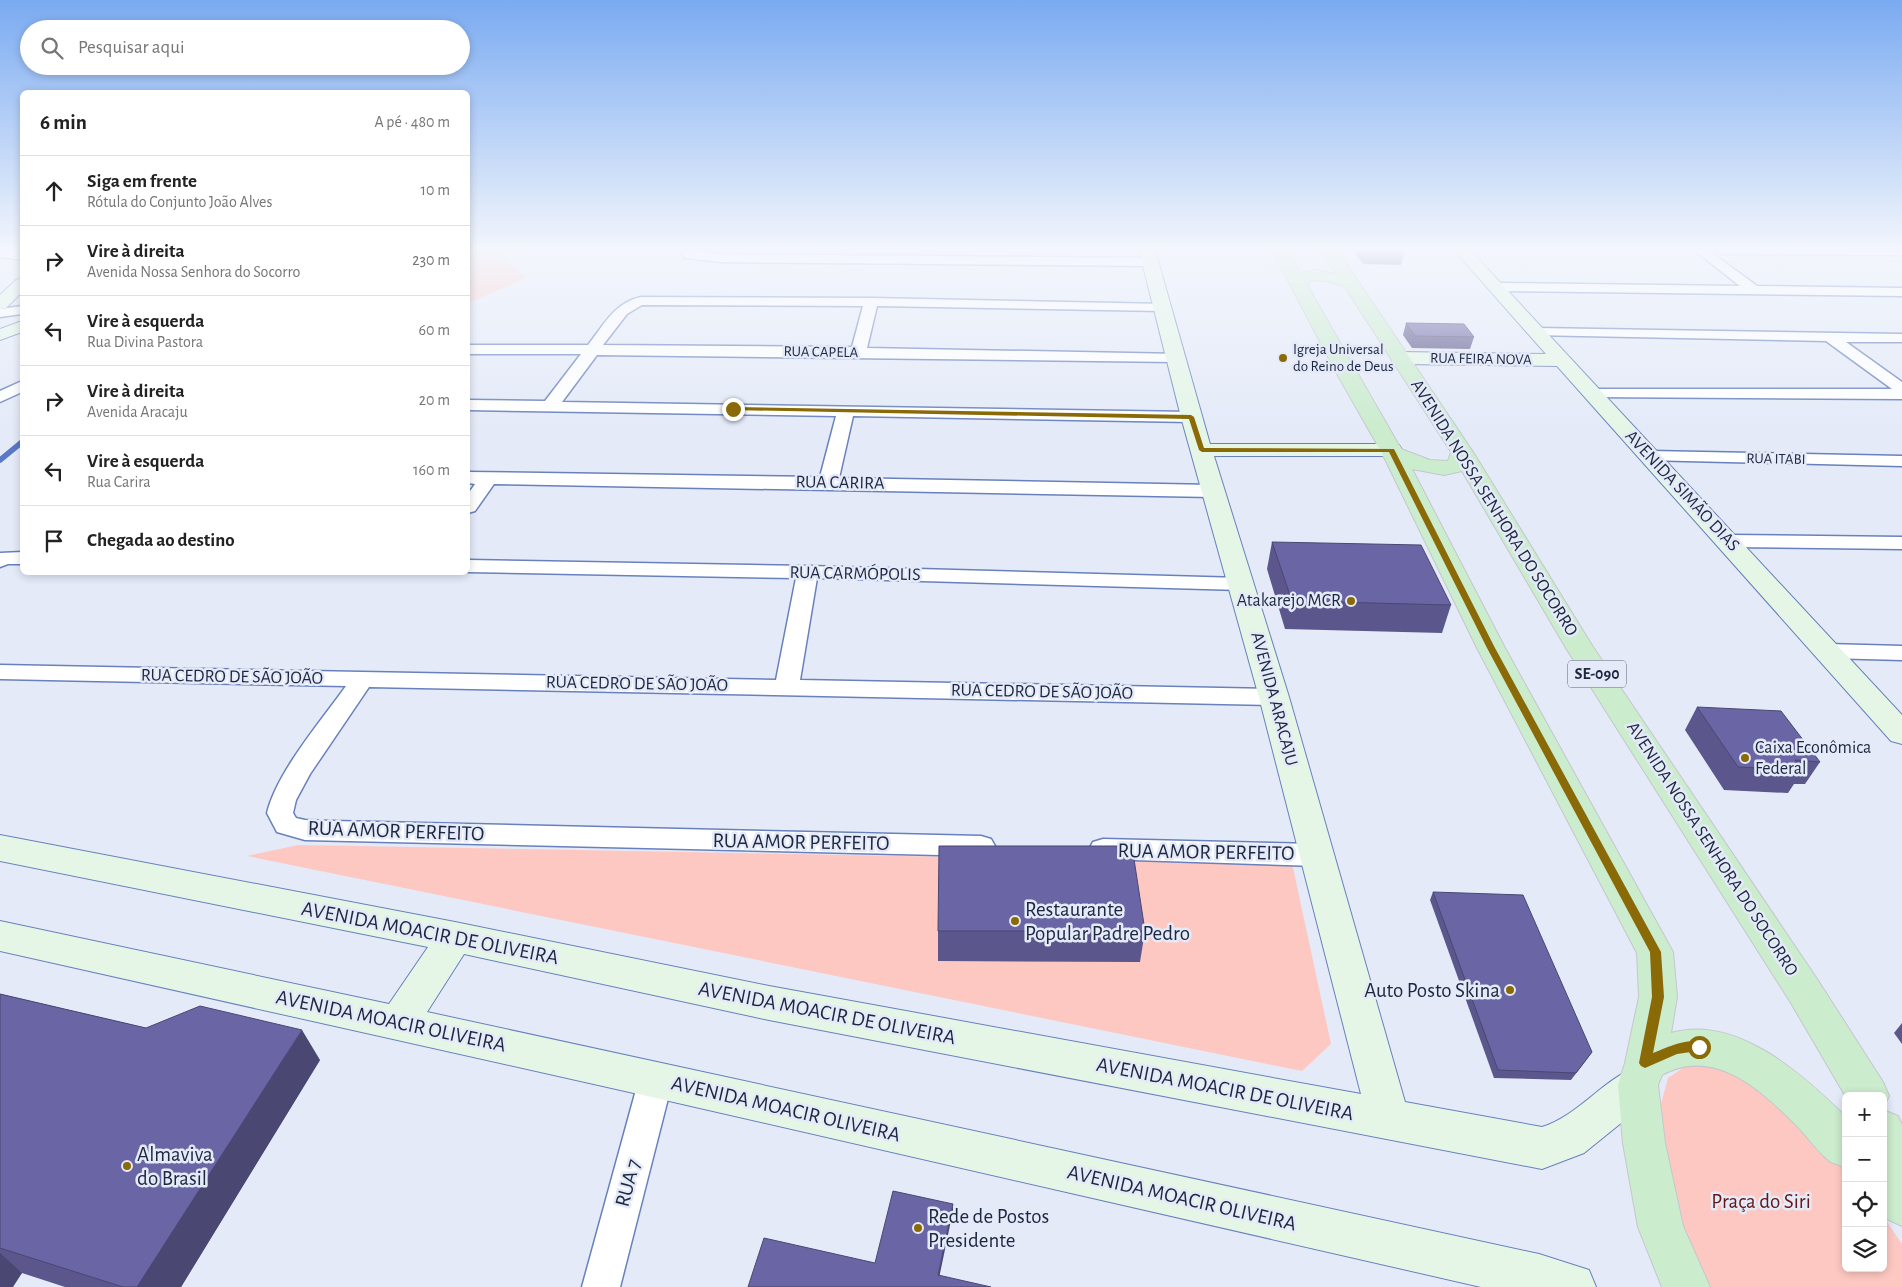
<!DOCTYPE html>
<html lang="pt">
<meta charset="utf-8">
<style>
:root{--surface:#fff;--page:#f2f2f2;--text:#222;--muted:#767676;--line:#e0e0e0}
body{margin:0;font-family:"Alegreya Sans",sans-serif;background:var(--page);color:var(--text)}
.controls{position:absolute;right:15px;bottom:15px;display:grid;overflow:hidden;border-radius:8px;box-shadow:0 2px 8px #0003}
.controls button{width:45px;height:45px;display:grid;place-items:center;padding:0;border:0;border-bottom:1px solid var(--line);background:var(--surface);color:var(--text);font:25px sans-serif}
.stop{position:absolute;width:15px;height:15px;margin:-11px;border:4px solid #8a6907;border-radius:50%;background:#fff}
.stop.end{background:#8a6907;border-color:#fff;box-shadow:0 1px 5px #0008}
.list{margin:0;padding:0;list-style:none}
h2{display:flex;justify-content:space-between;align-items:center;height:65px;margin:0;padding:0 20px;font-size:21px}
h2 small{font-size:16px;font-weight:400;color:var(--muted)}
.list li{display:grid;grid-template-columns:32px 1fr auto;gap:15px;align-items:center;box-sizing:border-box;height:70px;padding:0 20px;border-top:1px solid var(--line)}
.list b{display:block;font-size:19px;white-space:nowrap}
.list p{margin:0;font-size:16px;white-space:nowrap;color:var(--muted)}
.list em{font-size:16px;font-style:normal;color:var(--muted)}
.icon{flex:none;width:28px;height:28px;fill:none;stroke:currentColor;stroke-width:2;stroke-linecap:round;stroke-linejoin:round}
.map{position:relative;flex:none;width:1902px;height:1287px;overflow:hidden}
.search{position:absolute;background:var(--surface);box-shadow:0 2px 8px #0003;left:20px;top:20px;width:450px;height:55px;display:flex;align-items:center;gap:12px;box-sizing:border-box;padding:0 18px;border-radius:28px;color:var(--muted);font-size:19px}
.panel{position:absolute;background:var(--surface);box-shadow:0 2px 8px #0003;left:20px;top:90px;width:450px;height:485px;border-radius:8px}
.map>svg:first-child{display:block}
.green{fill:#fec8c2}
.lines{fill:none;stroke-linecap:round;stroke-linejoin:round}
.stream{stroke:#5b78c6;stroke-width:5.5}
.street-casing{stroke:#6881bd;stroke-width:3}
.secondary-casing{stroke:#6881bd;stroke-width:2}
.primary-casing{stroke:#c4c7cd;stroke-width:2}
.street{fill:#fff;fill-rule:evenodd}
.secondary{fill:#e5f6e6;fill-rule:evenodd}
.primary{fill:#cbeccd;fill-rule:evenodd}
.wall{fill:#5b578d}
.shaded-wall{fill:#4a4773}
.building{fill:#6a65a4;stroke:#4a4773}
.route{fill:#8a6907}
.poi-dot{fill:#8a6907;stroke:#e4eaf8;stroke-width:2}
.labels{text-anchor:middle;dominant-baseline:central;stroke-width:5;stroke-linejoin:round;paint-order:stroke}
.far-poi-label{font-size:15px;fill:#1d2740;stroke:#e4eaf8;text-anchor:start}
.far-street-label{font-size:15px;fill:#1d2740;stroke:#e4eaf8}
.shield{fill:#e4eaf8;stroke:#596277;stroke-width:1}
.shield-label{font-size:16px;font-weight:bold;fill:#1d2740}
.street-label{font-size:18px;fill:#1d2740;stroke:#e4eaf8}
.poi-label{font-size:18px;fill:#1d2740;stroke:#e4eaf8;text-anchor:end}
.near-street-label{font-size:21px;fill:#1d2740;stroke:#e4eaf8}
.near-poi-label{font-size:21px;fill:#1d2740;stroke:#e4eaf8;text-anchor:start}
.near-park-label{font-size:21px;fill:#641715;stroke:#e4eaf8}
</style>
<div class="map">
<svg width="1902" height="1287" viewBox="0 0 1902 1287">
<rect width="100%" height="100%" fill="#e4eaf8"/>
<g class="green">
<polygon points="468,250 524,250 501,256 526,278 468,303"/>
<polygon points="298,845 1292,863 1331,1044 1302,1071 247,856"/>
<polygon points="1707,1062 1733,1071 1803,1122 1846,1166 1846,1268 1883,1268 1883,1216 1902,1244 1902,1287 1706,1287 1679,1222 1659,1111 1668,1078 1687,1065"/>
</g>
<g class="lines">
<polyline class="stream" points="0,460 22,442"/>
<g class="street-casing">
<g id="street">
<polygon points="0,250 22,252 22,260 0,257"/>
<polygon points="678,250 691,250 720,254 1150,258 1156,262 1150,266 720,262 685,258"/>
<polygon points="1694,250 1708,250 1757,286 1902,288 1902,296 1496,291 1489,287 1496,283 1740,286"/>
<polygon points="1715,250 1902,250 1902,255 1721,254"/>
<path d="M641,297L871,298L1167,304L1169,307L1167,310L1162,311L877,306L867,348L1180,354L1183,357L1180,360L1175,362L597,355L562,402L1191,412L1197,413L1199,417L1197,421L1191,422L853,416L839,478L1213,485L1220,487L1222,491L1220,495L1213,497L494,484L475,511L468,513V494L475,484L468,483V472L820,477L836,416L468,410V400L545,401L581,354H468V345H588C604,325 614,303 641,297ZM642,305L863,306L852,347L603,345L627,314Z"/>
<polygon points="22,306 22,314 0,317 0,309"/>
<polygon points="1537,328 1902,334 1902,342 1846,342 1902,382 1902,399 1590,397 1584,395 1582,392 1584,389 1892,389 1826,341 1532,335 1530,332 1532,329"/>
<polygon points="22,381 22,392 0,402 0,391"/>
<polygon points="1650,451 1902,456 1902,466 1644,460 1641,456 1644,452"/>
<polygon points="1729,535 1902,537 1902,549 1729,547 1722,545 1719,541 1722,537"/>
<polygon points="22,552 22,564 8,564 0,567 0,553"/>
<path d="M468,560L808,566L1241,578L1248,580L1252,584L1248,588L1241,590L817,578L800,680L1274,689L1282,692L1286,697L1282,702L1274,705L369,687L310,774L296,800L293,813L296,818L305,820L332,821L981,836L991,839L995,846L991,853L981,856L305,840L277,832L267,813C277,772 321,721 346,686L0,679V665L776,680L796,578L468,572Z"/>
<polygon points="1827,644 1902,646 1902,660 1827,658 1819,656 1816,651 1819,646"/>
<polygon points="1103,839 1316,844 1326,848 1330,855 1326,862 1316,866 1103,859 1093,856 1089,849 1093,842"/>
<polygon points="656,1064 668,1068 673,1079 620,1287 582,1287 639,1079 644,1068"/>
</g>
</g>
<g class="secondary-casing">
<g id="secondary">
<path d="M1139,250H1155L1210,444H1391L1399,445L1402,450L1399,455L1391,456H1214L1289,697L1405,1102L1542,1127C1578,1116 1602,1080 1638,1066L1652,1072L1658,1085L1652,1098L1584,1153L1542,1169L769,1020L464,954L427,1012L1539,1254L1589,1270L1596,1287H1481L656,1098L0,951V921L389,1004L428,947L0,861V835L455,922L769,986L1361,1094L1259,697L1181,417Z"/>
<polygon points="1454,250 1470,250 1902,715 1902,744 1891,741 1557,366 1400,364 1393,362 1391,358 1393,354 1400,352 1546,354"/>
<polygon points="22,278 22,292 6,308 0,309 0,295 16,280"/>
<polygon points="22,321 22,332 0,340 0,329"/>
</g>
</g>
<g class="primary-casing">
<g id="primary">
<path d="M1272,250H1288L1300,273L1316,270L1336,274L1321,250H1337L1473,452L1593,647L1817,979L1883,1082L1889,1096L1883,1108V1096L1846,1097L1791,1003L1566,648L1462,471L1444,475L1412,469L1505,648L1673,952L1677,997L1671,1033C1737,1014 1803,1075 1846,1117V1167C1841,1166 1836,1164 1831,1162C1820,1155 1807,1136 1797,1126C1761,1090 1714,1046 1662,1075L1658,1085L1665,1143L1683,1226L1710,1287H1662L1638,1227L1623,1143L1618,1085L1625,1063L1639,997L1637,953L1477,648L1382,453L1337,374ZM1310,280L1327,281L1345,287L1451,452L1448,461L1430,460L1401,449L1307,285Z"/>
<polygon points="1883,1110 1898,1116 1902,1125 1902,1226 1883,1217"/>
</g>
</g>
<use href="#street" class="street"/>
<use href="#secondary" class="secondary"/>
<use href="#primary" class="primary"/>
</g>
<g class="wall">
<polygon points="1355,250 1400,250 1404,254 1401,265 1363,264 1354,252"/>
<polygon points="1406,323 1474,337 1470,349 1412,348 1403,335"/>
<polygon points="1272,542 1451,605 1442,633 1285,629 1267,569"/>
<polygon points="1697,707 1820,762 1805,784 1794,784 1788,793 1724,790 1685,730"/>
<polygon points="1433,892 1592,1052 1587,1059 1571,1080 1494,1078 1430,900"/>
<polygon points="938,931 1145,931 1140,962 938,961"/>
<polygon points="0,994 146,1028 320,1060 181,1287 65,1287 22,1273 0,1287"/>
<polygon points="1902,1023 1902,1044 1894,1033"/>
</g>
<g class="shaded-wall">
<polygon points="302,1030 320,1060 181,1287 137,1287"/>
<polygon points="953,1204 953,1211 938,1283 938,1275"/>
<polygon points="0,1253 22,1273 13,1287 0,1287"/>
</g>
<g class="building">
<polygon points="1363,250 1400,250 1404,254 1365,254"/>
<polygon points="1406,323 1464,324 1474,337 1415,336"/>
<polygon points="1272,542 1421,545 1451,605 1292,601"/>
<polygon points="1697,707 1781,711 1820,762 1795,760 1803,770 1738,767"/>
<polygon points="939,846 1132,846 1145,931 938,931"/>
<polygon points="1433,892 1523,895 1592,1052 1576,1073 1498,1070"/>
<polygon points="0,994 146,1028 200,1006 302,1030 137,1287 123,1287 0,1248"/>
<polygon points="893,1191 953,1204 938,1275 991,1287 748,1287 764,1238 875,1263"/>
</g>
<linearGradient id="sky" x2="0" y2="1"><stop stop-color="#7aaaf1"/><stop offset="0.58" stop-color="#f3f6fc"/><stop offset="1" stop-color="#f3f6fc" stop-opacity="0"/></linearGradient>
<rect width="1902" height="430" fill="url(#sky)"/>
<path class="route" d="M733,407L1191,415L1194,417L1204,448L1394,449L1495,648L1661,952L1664,997L1653,1053C1668,1047 1687,1037 1704,1043L1705,1047L1704,1050L1677,1054L1645,1068L1641,1066L1639,1063L1652,997L1650,952L1487,648L1389,452H1202L1199,450L1189,419L731,410Z"/>
<g class="poi-dot">
<circle cx="1283" cy="358" r="5"/>
<circle cx="1351" cy="601" r="5"/>
<circle cx="1745" cy="758" r="5"/>
<circle cx="1015" cy="921" r="5"/>
<circle cx="1510" cy="990" r="5"/>
<circle cx="127" cy="1166" r="5"/>
<circle cx="918" cy="1228" r="5"/>
</g>
<g class="labels">
<g class="far-poi-label">
<text x="1293" y="349">Igreja Universal<tspan x="1293" dy="17">do Reino de Deus</tspan></text>
</g>
<g class="far-street-label">
<text transform="translate(821 352) rotate(1)">RUA CAPELA</text>
<text transform="translate(1481 359) rotate(1)">RUA FEIRA NOVA</text>
<text transform="translate(1776 459) rotate(1)">RUA ITABI</text>
</g>
<rect class="shield" x="1568" y="660.5" width="58" height="27" rx="4"/>
<g class="shield-label">
<text x="1597" y="674">SE-090</text>
</g>
<g class="street-label">
<text transform="translate(840 483) rotate(1)">RUA CARIRA</text>
<text transform="translate(1682 491) rotate(47)">AVENIDA SIMÃO DIAS</text>
<text transform="translate(1494 508) rotate(58)">AVENIDA NOSSA SENHORA DO SOCORRO</text>
<text transform="translate(855 574) rotate(1)">RUA CARMÓPOLIS</text>
<text transform="translate(232 677) rotate(1)">RUA CEDRO DE SÃO JOÃO</text>
<text transform="translate(637 684) rotate(1)">RUA CEDRO DE SÃO JOÃO</text>
<text transform="translate(1042 692) rotate(1)">RUA CEDRO DE SÃO JOÃO</text>
<text transform="translate(1274 699) rotate(75)">AVENIDA ARACAJU</text>
<text transform="translate(1712 849) rotate(57)">AVENIDA NOSSA SENHORA DO SOCORRO</text>
</g>
<g class="poi-label">
<text x="1341" y="601">Atakarejo MCR</text>
<text x="1755" y="748" text-anchor="start">Caixa Econômica<tspan x="1755" dy="21">Federal</tspan></text>
</g>
<g class="near-street-label">
<text transform="translate(396 831) rotate(2)">RUA AMOR PERFEITO</text>
<text transform="translate(801 842) rotate(1)">RUA AMOR PERFEITO</text>
<text transform="translate(1206 852) rotate(1)">RUA AMOR PERFEITO</text>
<text transform="translate(430 933) rotate(11)">AVENIDA MOACIR DE OLIVEIRA</text>
<text transform="translate(827 1013) rotate(11)">AVENIDA MOACIR DE OLIVEIRA</text>
<text transform="translate(391 1021) rotate(12)">AVENIDA MOACIR OLIVEIRA</text>
<text transform="translate(1225 1089) rotate(11)">AVENIDA MOACIR DE OLIVEIRA</text>
<text transform="translate(786 1109) rotate(13)">AVENIDA MOACIR OLIVEIRA</text>
<text transform="translate(628 1183) rotate(-75)">RUA 7</text>
<text transform="translate(1182 1198) rotate(13)">AVENIDA MOACIR OLIVEIRA</text>
</g>
<g class="near-poi-label">
<text x="1025" y="909">Restaurante<tspan x="1025" dy="24">Popular Padre Pedro</tspan></text>
<text x="1500" y="990" text-anchor="end">Auto Posto Skina</text>
<text x="137" y="1154">Almaviva<tspan x="137" dy="24">do Brasil</tspan></text>
<text x="928" y="1216">Rede de Postos<tspan x="928" dy="24">Presidente</tspan></text>
</g>
<g class="near-park-label">
<text x="1761" y="1201">Praça do Siri</text>
</g>
</g>
</svg>
<div class="controls">
<button>+</button>
<button>−</button>
<button><svg class="icon" aria-label="locate" viewBox="0 0 24 24"><circle cx="12" cy="12" r="6"/><path d="M12 2v4M12 18v4M2 12h4M18 12h4"/></svg></button>
<button><svg class="icon" aria-label="layers" viewBox="0 0 24 24"><path d="M12 4l9 5-9 5-9-5zM3 14l9 5 9-5"/></svg></button>
</div>
<div class="stop" style="left:1699px;top:1047px"></div>
<div class="stop end" style="left:733px;top:409px"></div>
<div class="search"><svg class="icon" aria-label="search" viewBox="0 0 24 24"><circle cx="10" cy="10" r="6"/><path d="M15 15l6 6"/></svg>Pesquisar aqui</div>
<section class="panel">
<h2>6 min<small>A pé · 480 m</small></h2>
<ul class="list">
<li><svg class="icon" aria-label="ahead" viewBox="0 0 24 24"><path d="M12 20V5M6 11l6-6 6 6"/></svg><div><b>Siga em frente</b><p>Rótula do Conjunto João Alves</p></div><em>10 m</em></li>
<li><svg class="icon" aria-label="right" viewBox="0 0 24 24"><path d="M7 20v-9h11M14 6l5 5-5 5"/></svg><div><b>Vire à direita</b><p>Avenida Nossa Senhora do Socorro</p></div><em>230 m</em></li>
<li><svg class="icon" aria-label="left" viewBox="0 0 24 24"><path d="M17 20v-9H6M10 6l-5 5 5 5"/></svg><div><b>Vire à esquerda</b><p>Rua Divina Pastora</p></div><em>60 m</em></li>
<li><svg class="icon" aria-label="right" viewBox="0 0 24 24"><path d="M7 20v-9h11M14 6l5 5-5 5"/></svg><div><b>Vire à direita</b><p>Avenida Aracaju</p></div><em>20 m</em></li>
<li><svg class="icon" aria-label="left" viewBox="0 0 24 24"><path d="M17 20v-9H6M10 6l-5 5 5 5"/></svg><div><b>Vire à esquerda</b><p>Rua Carira</p></div><em>160 m</em></li>
<li><svg class="icon" aria-label="arrive" viewBox="0 0 24 24"><path d="M6 21V4h12l-3 4 3 4H6"/></svg><div><b>Chegada ao destino</b></div></li>
</ul>
</section>
</div>
